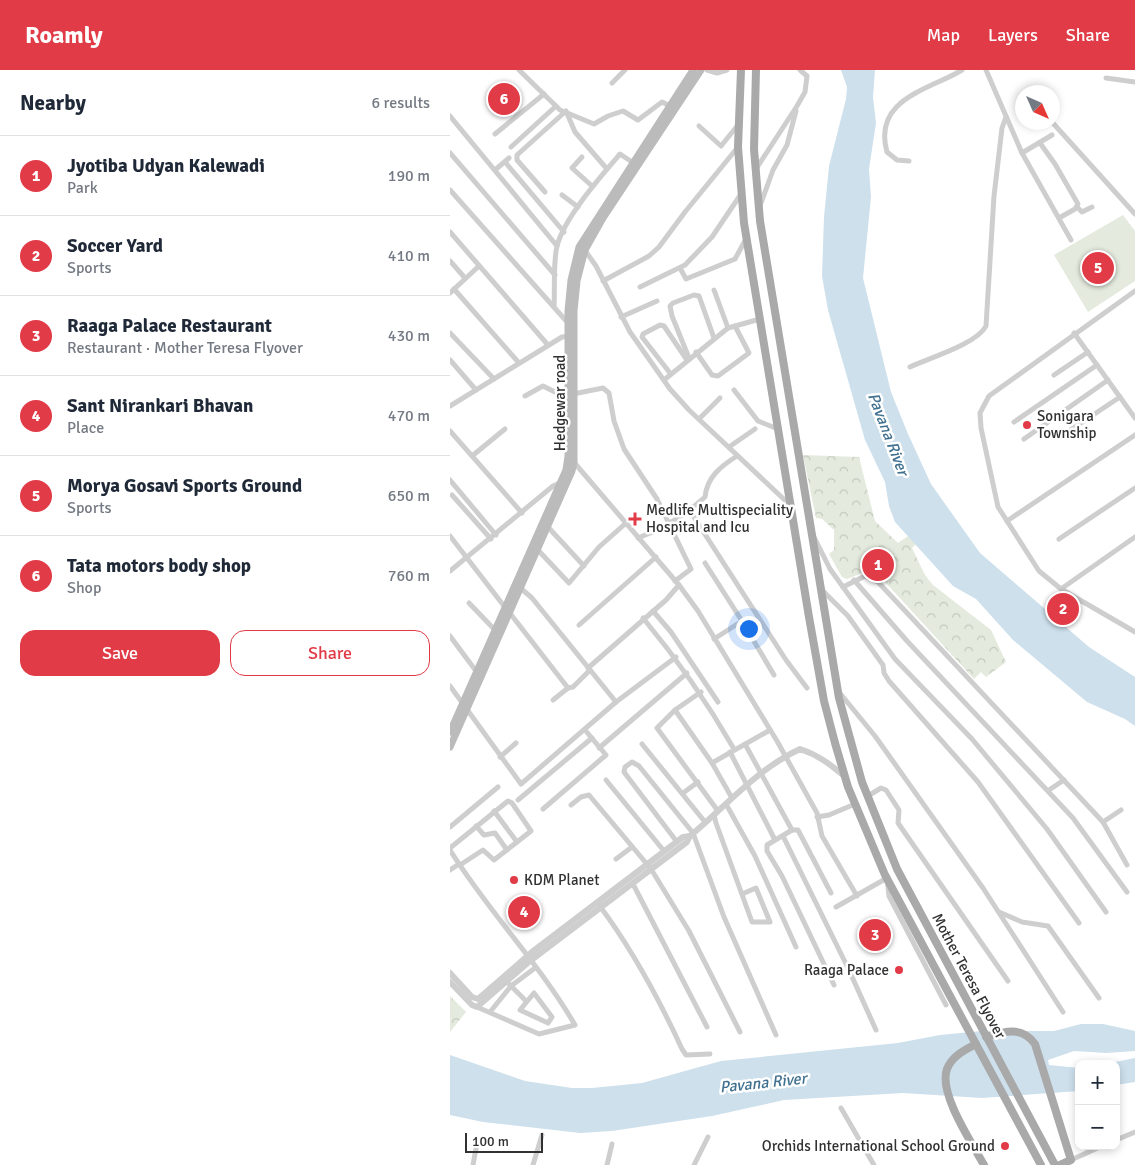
<!DOCTYPE html>
<meta charset="utf-8">
<style>
:root{--surface:#fff;--page:#f2f2f3;--text:#1f2937;--muted:#747a83;--line:#e0e1e3;--accent:#e03b46}
body{margin:0;font-family:Signika,sans-serif;background:var(--page);color:var(--text)}
.controls{position:absolute;right:15px;bottom:15px;display:grid;overflow:hidden;border-radius:10px;box-shadow:0 2px 8px #0003}
.controls button{width:45px;height:45px;display:grid;place-items:center;padding:0;border:0;border-bottom:1px solid var(--line);background:var(--surface);color:var(--text);font:25px sans-serif}
.compass{position:absolute;left:565px;top:15px;width:45px;height:45px;border-radius:50%;background:var(--surface);box-shadow:0 2px 8px #0003;rotate:135deg}
.scale{position:absolute;left:15px;bottom:12px;width:78px;box-sizing:border-box;padding-left:5px;border:2px solid #313131;border-top:0;font-size:14px;line-height:18px;white-space:nowrap;color:#313131;-webkit-text-stroke:4px #fff;paint-order:stroke}
.you{position:absolute;left:298px;top:558px;width:18px;height:18px;margin:-12px;border:4px solid #fff;border-radius:50%;background:#1a73e8;box-shadow:0 0 0 8px #1a73e833}
.badge{display:grid;place-items:center;width:32px;height:32px;border-radius:50%;background:var(--accent);color:#fff;font-size:16px;font-weight:700}
.pin{position:absolute;translate:-50% -50%;border:2px solid #fff;box-shadow:0 1px 5px #0006}
.list{margin:0;padding:0;list-style:none}
h2{display:flex;justify-content:space-between;align-items:center;height:65px;margin:0;padding:0 20px;font-size:21px}
h2 small{font-size:16px;font-weight:400;color:var(--muted)}
.list li{display:grid;grid-template-columns:32px 1fr auto;gap:15px;align-items:center;box-sizing:border-box;height:80px;padding:0 20px;border-top:1px solid var(--line)}
.list b{display:block;font-size:19px;white-space:nowrap}
.list p{margin:0;font-size:16px;white-space:nowrap;color:var(--muted)}
.list em{font-size:16px;font-style:normal;color:var(--muted)}
.actions{display:flex;gap:10px;padding:15px 20px}
.actions a{flex:1;padding:11px 0;border:1px solid var(--accent);border-radius:15px;text-align:center;font-size:18px;color:var(--accent)}
.actions .main{background:var(--accent);color:#fff}
.map{position:relative;flex:none;width:685px;height:1095px;overflow:hidden}
header{display:flex;align-items:center;gap:30px;box-sizing:border-box;height:70px;padding:0 25px;background:var(--accent);color:#fff}
header strong{font-size:24px}
nav{display:flex;gap:28px;margin-inline-start:auto;font-size:18px}
main{display:flex}
aside{flex:1;background:var(--surface)}
.map>svg:first-child{display:block}
.park{fill:url(#park-crowns)}
.pitch{fill:#e4eadd}
.water{fill:#cde0ec}
.lines{fill:none;stroke-linecap:round;stroke-linejoin:round}
.minor{stroke:#cecece;stroke-width:5}
.tertiary{stroke:#cecece;stroke-width:6}
.secondary{stroke:#bbb;stroke-width:7}
.primary{stroke:#a9a9a9;stroke-width:8}
.poi-dot{fill:#e03b46;stroke:#fff;stroke-width:2}
.labels{text-anchor:middle;dominant-baseline:central;stroke-width:5;stroke-linejoin:round;paint-order:stroke}
.street-label{font-size:15px;fill:#313131;stroke:#fff}
.poi-label{font-size:15px;fill:#313131;stroke:#fff;text-anchor:start}
.water-label{font-size:16px;font-style:italic;fill:#417191;stroke:#fff}
</style>
<header>
<strong>Roamly</strong>
<nav><a>Map</a><a>Layers</a><a>Share</a></nav>
</header>
<main>
<aside>
<h2>Nearby<small>6 results</small></h2>
<ul class="list">
<li><span class="badge">1</span><div><b>Jyotiba Udyan Kalewadi</b><p>Park</p></div><em>190 m</em></li>
<li><span class="badge">2</span><div><b>Soccer Yard</b><p>Sports</p></div><em>410 m</em></li>
<li><span class="badge">3</span><div><b>Raaga Palace Restaurant</b><p>Restaurant · Mother Teresa Flyover</p></div><em>430 m</em></li>
<li><span class="badge">4</span><div><b>Sant Nirankari Bhavan</b><p>Place</p></div><em>470 m</em></li>
<li><span class="badge">5</span><div><b>Morya Gosavi Sports Ground</b><p>Sports</p></div><em>650 m</em></li>
<li><span class="badge">6</span><div><b>Tata motors body shop</b><p>Shop</p></div><em>760 m</em></li>
</ul>
<div class="actions"><a class="main">Save</a><a>Share</a></div>
</aside>
<div class="map">
<svg width="685" height="1095" viewBox="0 0 685 1095">
<defs>
<pattern id="park-crowns" width="20" height="18" patternUnits="userSpaceOnUse" patternTransform="scale(1.25)"><rect width="20" height="18" fill="#e4eadd"/><path d="M2 6a3 3 0 1 1 6 0M12 15a3 3 0 1 1 6 0" fill="none" stroke="#c4c9be"/></pattern>
</defs>
<rect width="100%" height="100%" fill="#fff"/>
<g class="park">
<polygon points="353,385 409,387 425,451 448,473 458,466 466,474 462,478 475,505 483,515 541,560 556,592 536,607 531,602 524,609 425,501 420,500 397,509 392,507 379,484 384,480 384,460 372,449 366,448"/>
<polygon points="0,926 16,942 0,962"/>
</g>
<g class="pitch">
<polygon points="673,145 685,161 685,211 638,242 604,185"/>
<polygon points="606,526 629,541 619,554 597,538"/>
</g>
<g class="water">
<polygon points="391,0 425,0 423,27 426,53 419,99 421,127 413,208 441,322 458,364 481,414 530,483 639,577 685,607 685,656 675,649 637,632 563,570 526,529 503,516 445,452 439,436 435,412 415,370 378,240 372,206 374,147 379,96 396,29 397,17"/>
<polygon points="631,954 653,954 685,961 685,981 656,983 624,981 598,990 599,995 629,998 629,1021 532,1028 453,1023 334,1030 262,1046 162,1061 130,1063 33,1052 0,1045 0,985 75,1011 122,1018 142,1018 192,1013 271,991 448,973 490,965 532,961 604,961"/>
<polygon points="685,988 685,1012 666,1015 666,994 655,994"/>
</g>
<g class="lines">
<g class="minor">
<polyline points="69,0 110,40 144,54 158,46 173,41 188,50 212,32 222,37"/>
<polyline points="257,0 267,3 277,0"/>
<polyline points="536,0 572,83 621,170"/>
<polyline points="656,8 685,12"/>
<polyline points="162,13 175,0"/>
<polyline points="0,46 107,176"/>
<polyline points="602,52 685,144"/>
<polyline points="249,56 271,76 288,55"/>
<polyline points="45,64 94,24"/>
<polyline points="590,73 605,94 628,134 625,139 609,148"/>
<polyline points="61,77 106,36"/>
<polyline points="0,83 105,205"/>
<polyline points="572,83 602,65"/>
<polyline points="132,87 122,98 142,116"/>
<path d="M459,91L447,90L437,82C422,29 479,20 512,0"/>
<polyline points="55,92 114,162"/>
<polyline points="306,99 347,36 355,22 357,6 350,0"/>
<polyline points="45,100 59,88"/>
<polyline points="0,120 118,253"/>
<polyline points="95,122 67,90 67,85 116,41 125,62 157,99"/>
<polyline points="112,125 128,137"/>
<polyline points="310,136 323,100 337,75 346,41"/>
<polyline points="627,137 632,142 642,137"/>
<polyline points="0,162 98,275"/>
<polyline points="134,179 146,196 180,262 220,319 239,340 340,435"/>
<polyline points="0,191 15,208"/>
<polyline points="230,198 236,209 285,189 297,167"/>
<polyline points="153,211 199,186 209,177 235,142 288,77"/>
<polyline points="190,217 235,195 262,167 291,124"/>
<polyline points="4,219 69,293"/>
<polyline points="264,220 278,258"/>
<polyline points="685,221 539,326 530,343 531,358 548,437 589,501 611,519 685,562"/>
<polyline points="0,223 29,196"/>
<path d="M104,237C105,220 103,192 107,176C114,148 151,106 170,84L182,92"/>
<polyline points="171,247 207,231"/>
<polyline points="0,263 44,309"/>
<polyline points="624,263 685,348"/>
<polyline points="246,282 262,305 268,306 299,283 285,256"/>
<polyline points="239,288 222,246 220,236 223,233 244,225 249,226 264,268"/>
<polyline points="0,290 26,320"/>
<path d="M460,297C479,288 527,274 536,256L544,126L552,58L556,47"/>
<polyline points="220,303 192,267 193,264 210,255 214,256 237,290"/>
<polyline points="604,305 638,282"/>
<polyline points="214,310 278,258 310,249"/>
<polyline points="284,320 308,351 328,359"/>
<polyline points="123,324 153,318 159,323 164,351 174,379 207,429 241,499 225,511"/>
<polyline points="75,326 93,316 105,322 117,324"/>
<polyline points="0,336 112,267 120,266"/>
<polyline points="249,349 270,328"/>
<polyline points="564,352 647,295"/>
<polyline points="0,361 72,443"/>
<polyline points="619,361 670,327"/>
<polyline points="574,369 658,310"/>
<polyline points="279,377 305,359"/>
<polyline points="22,386 55,359"/>
<polyline points="122,390 229,515 248,541 327,671 367,743 372,766 407,826"/>
<polyline points="0,410 46,465"/>
<polyline points="2,425 41,469"/>
<polyline points="240,441 336,590 357,618"/>
<polyline points="557,451 685,365"/>
<polyline points="97,456 134,496"/>
<polyline points="0,466 54,536"/>
<polyline points="364,467 380,499 393,517 415,506 428,512 653,752 677,795"/>
<path d="M188,468C213,459 236,444 255,427C257,407 271,396 287,386"/>
<polyline points="609,469 685,418"/>
<polyline points="87,479 119,513 149,477 176,453"/>
<polyline points="255,493 292,551"/>
<polyline points="0,501 103,416 112,412"/>
<polyline points="404,510 457,571 623,748 677,822"/>
<polyline points="68,516 82,528 166,632"/>
<polyline points="393,517 445,589 522,669 597,759 656,842"/>
<polyline points="371,519 398,546 433,595 434,603 439,611 528,712 629,853"/>
<polyline points="611,519 685,467"/>
<polyline points="19,533 44,559"/>
<polyline points="203,541 221,562 268,632"/>
<polyline points="59,542 118,618 123,617 140,600"/>
<path d="M193,548C228,590 257,632 284,679"/>
<polyline points="129,555 206,487"/>
<polyline points="0,566 26,601"/>
<polyline points="264,569 292,551 324,605"/>
<polyline points="138,598 216,530 229,515"/>
<polyline points="0,616 71,714 166,632 226,587"/>
<polyline points="251,622 225,640 207,658 268,741"/>
<polyline points="389,622 425,666 533,818 613,942"/>
<polyline points="103,630 118,618"/>
<polyline points="225,640 262,693 282,728"/>
<polyline points="192,674 255,752"/>
<polyline points="295,674 342,760"/>
<polyline points="149,678 237,603"/>
<polyline points="280,682 325,770"/>
<polyline points="50,687 66,673"/>
<polyline points="262,693 320,660"/>
<polyline points="156,710 214,781"/>
<polyline points="599,720 614,710"/>
<polyline points="233,723 248,712"/>
<polyline points="418,726 431,718 436,720 449,740 448,753 558,911"/>
<polyline points="68,730 142,668"/>
<polyline points="276,734 305,786 346,877"/>
<polyline points="121,735 131,727 139,725 201,799 239,861 290,962"/>
<polyline points="93,739 156,685 135,660"/>
<polyline points="264,745 266,753 302,852 320,852 306,818 292,824"/>
<polyline points="367,747 379,745 405,734"/>
<polyline points="653,752 671,740"/>
<polyline points="26,756 34,765 45,763 57,780"/>
<polyline points="0,757 48,717"/>
<polyline points="333,766 399,900 426,960"/>
<polyline points="227,772 174,702 175,697 182,692 189,696 243,763 274,847 326,965"/>
<polyline points="0,778 58,731 62,733 81,761 67,772"/>
<path d="M0,780C38,841 89,893 125,955L89,964L27,937"/>
<polyline points="166,789 182,777"/>
<polyline points="10,795 33,780 44,790 67,772 44,741"/>
<polyline points="0,800 9,794"/>
<polyline points="183,814 257,957"/>
<polyline points="381,823 348,760 342,760 317,775 317,781 332,806 384,915"/>
<path d="M149,835C182,879 209,929 232,979L236,985L260,984"/>
<polyline points="386,837 437,808 439,826 496,935"/>
<polyline points="549,842 572,852 598,856 649,928"/>
<polyline points="59,914 76,931"/>
<polygon points="84,923 102,947 98,953 70,940"/>
<polyline points="40,942 61,916 85,898"/>
<polyline points="391,1038 424,1095"/>
<polyline points="666,1070 685,1062"/>
<polyline points="621,1090 652,1076"/>
<polyline points="23,1095 27,1073"/>
<polyline points="83,1095 92,1065"/>
<polyline points="157,1095 162,1074"/>
<polyline points="244,1095 258,1067"/>
</g>
<g class="tertiary">
<polyline points="0,903 22,927 28,929 82,882 233,767 240,766"/>
<path d="M0,912L22,935L27,937L80,891L237,772L240,766C276,736 307,699 350,679C368,685 380,694 394,706"/>
</g>
<g class="secondary">
<polyline points="0,662 116,400 118,386 118,241 121,210 129,177 243,0"/>
<polyline points="0,677 122,401 124,392 124,241 127,211 135,180 153,148 251,0"/>
</g>
<g class="primary">
<polyline points="291,0 288,77 294,153 359,547 374,631 385,673 398,717 435,805 591,1095"/>
<polyline points="306,0 304,79 310,151 389,628 412,712 447,799 605,1095"/>
<path d="M536,967C555,961 572,956 585,974L621,1090L610,1095"/>
<path d="M526,974C515,980 502,986 497,999C488,1023 522,1073 534,1095"/>
</g>
</g>
<g class="poi-dot">
<circle cx="577" cy="355" r="5"/>
<path d="M182.5 441.5h5v5h5v5h-5v5h-5v-5h-5v-5h5z"/>
<circle cx="64" cy="810" r="5"/>
<circle cx="449" cy="900" r="5"/>
<circle cx="555" cy="1076" r="5"/>
</g>
<g class="labels">
<g class="street-label">
<text transform="translate(110 333) rotate(-90)">Hedgewar road</text>
<text transform="translate(519 906) rotate(62)">Mother Teresa Flyover</text>
</g>
<g class="poi-label">
<text x="587" y="346">Sonigara<tspan x="587" dy="17">Township</tspan></text>
<text x="196" y="440">Medlife Multispeciality<tspan x="196" dy="17">Hospital and Icu</tspan></text>
<text x="74" y="810">KDM Planet</text>
<text x="439" y="900" text-anchor="end">Raaga Palace</text>
<text x="545" y="1076" text-anchor="end">Orchids International School Ground</text>
</g>
<g class="water-label">
<text transform="translate(438 364) rotate(69)">Pavana River</text>
<text transform="translate(313 1013) rotate(-6)">Pavana River</text>
</g>
</g>
</svg>
<div class="controls">
<button>+</button>
<button>−</button>
</div>
<svg class="compass" viewBox="-18 -18 36 36"><path d="M0-13l5 13h-10z" fill="#e53935"/><path d="M0 13l5-13h-10z" fill="#747a83"/></svg>
<div class="scale">100 m</div>
<div class="you"></div>
<div class="pin badge" style="left:428px;top:495px">1</div>
<div class="pin badge" style="left:613px;top:539px">2</div>
<div class="pin badge" style="left:425px;top:865px">3</div>
<div class="pin badge" style="left:74px;top:842px">4</div>
<div class="pin badge" style="left:648px;top:198px">5</div>
<div class="pin badge" style="left:54px;top:29px">6</div>
</div>
</main>
